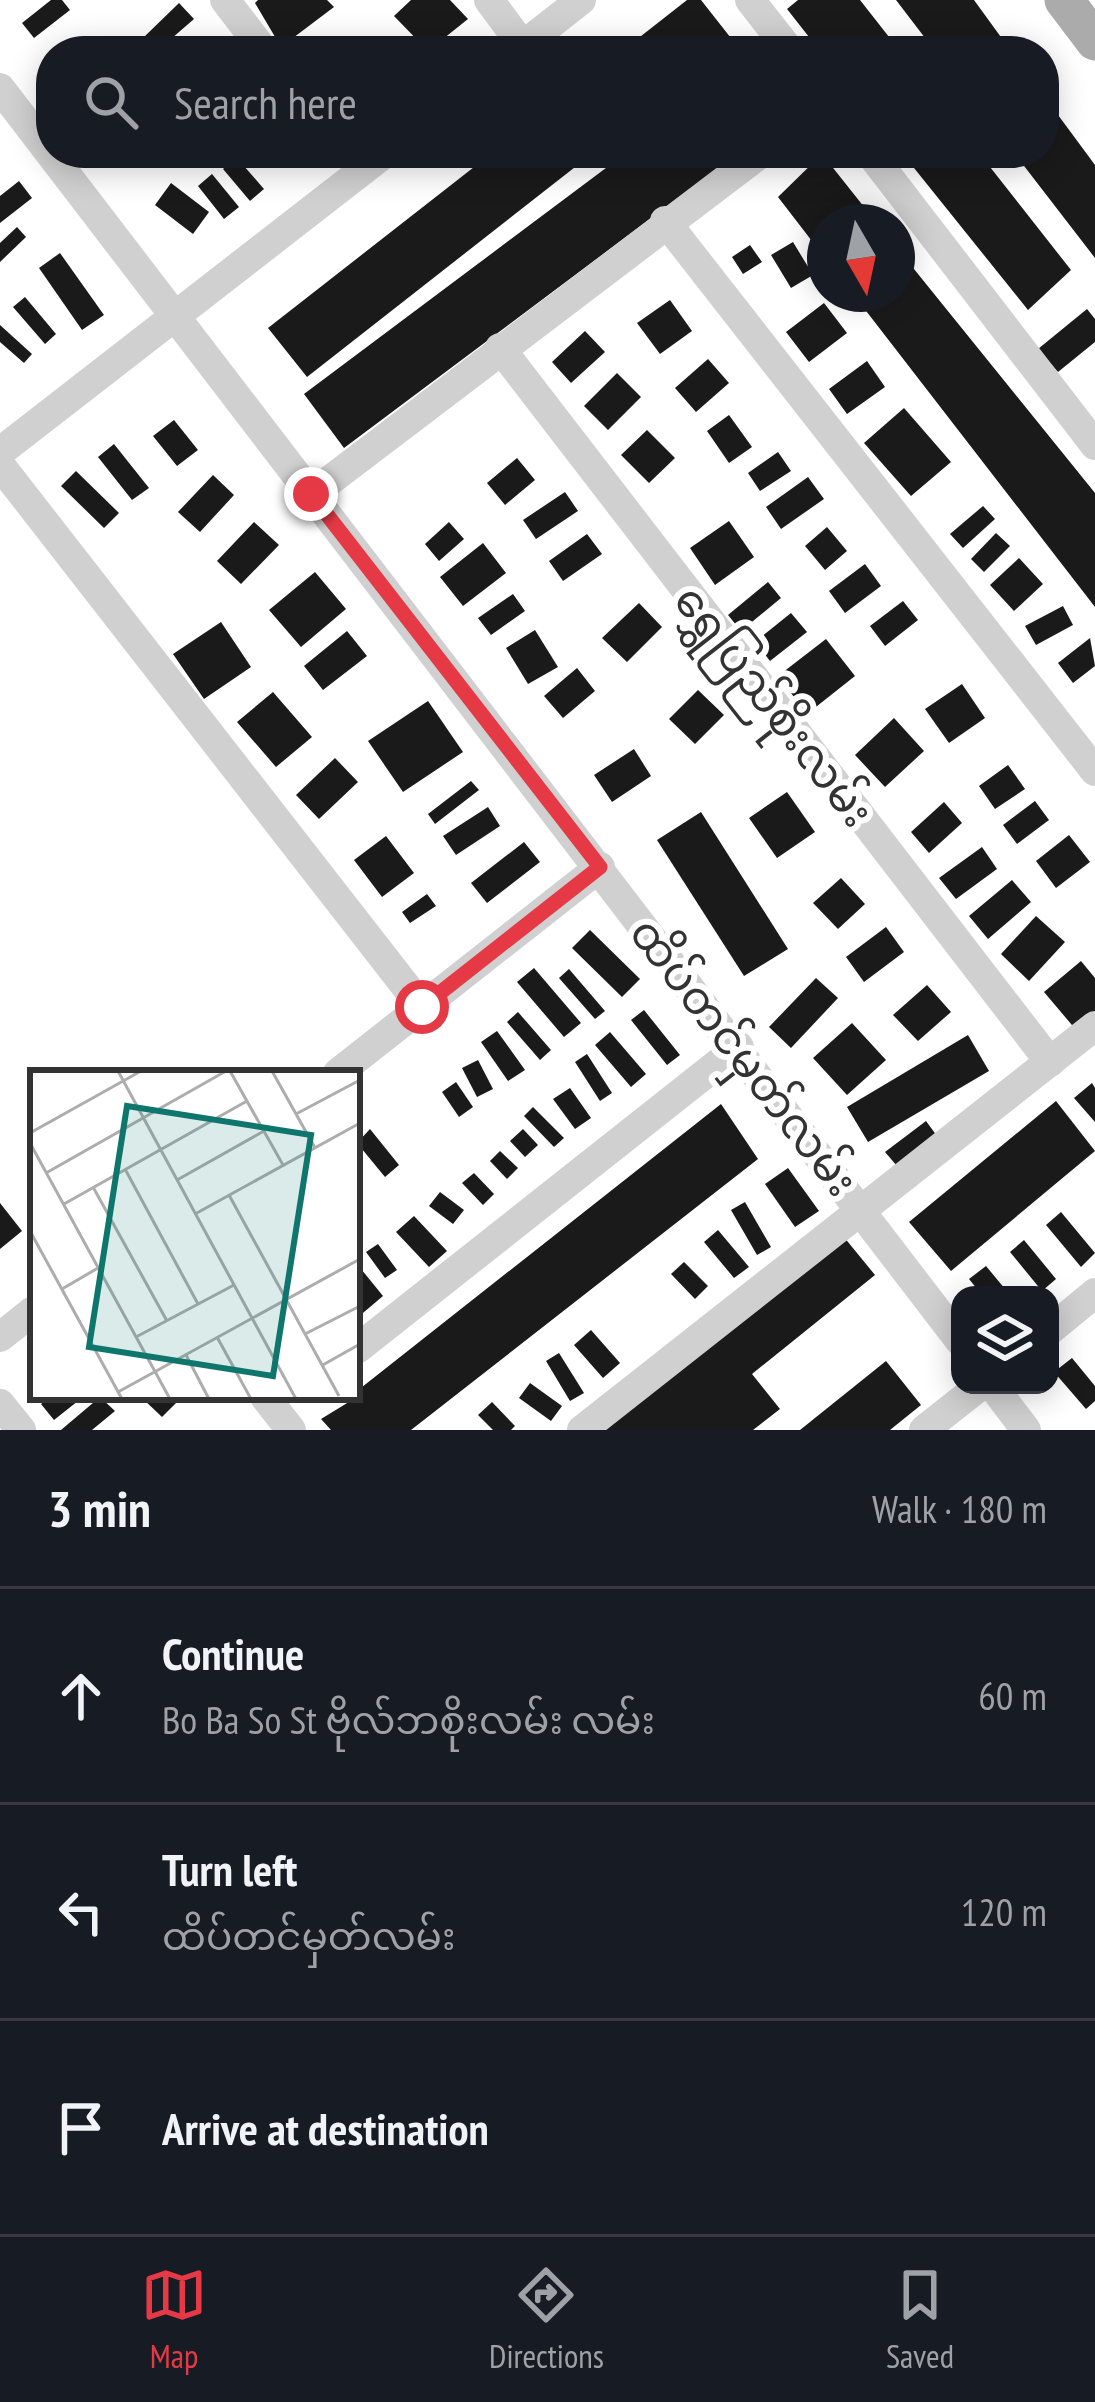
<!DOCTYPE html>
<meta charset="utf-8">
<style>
:root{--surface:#171b24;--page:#242831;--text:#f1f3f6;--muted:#9ea1a6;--line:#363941;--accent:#e63946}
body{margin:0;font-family:"PT Sans Narrow","Noto Sans Myanmar",sans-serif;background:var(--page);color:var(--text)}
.controls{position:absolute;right:36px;bottom:36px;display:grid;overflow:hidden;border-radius:24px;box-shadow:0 6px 30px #0003}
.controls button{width:108px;height:108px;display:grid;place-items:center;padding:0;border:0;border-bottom:3px solid var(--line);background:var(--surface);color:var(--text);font:60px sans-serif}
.compass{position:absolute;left:807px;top:204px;width:108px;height:108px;border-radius:50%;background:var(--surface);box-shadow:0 6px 30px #0003;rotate:171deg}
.stop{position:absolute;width:36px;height:36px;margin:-27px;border:9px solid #e63946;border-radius:50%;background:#fff}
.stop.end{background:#e63946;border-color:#fff;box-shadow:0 3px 12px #0008}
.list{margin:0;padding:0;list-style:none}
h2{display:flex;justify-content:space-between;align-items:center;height:156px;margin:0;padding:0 48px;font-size:51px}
h2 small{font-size:39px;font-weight:400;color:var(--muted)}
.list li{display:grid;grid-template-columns:78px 1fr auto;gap:36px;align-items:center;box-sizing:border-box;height:216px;padding:0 48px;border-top:3px solid var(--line)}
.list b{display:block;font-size:45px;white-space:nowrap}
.list p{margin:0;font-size:39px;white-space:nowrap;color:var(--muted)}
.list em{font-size:39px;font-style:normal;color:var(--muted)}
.icon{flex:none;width:66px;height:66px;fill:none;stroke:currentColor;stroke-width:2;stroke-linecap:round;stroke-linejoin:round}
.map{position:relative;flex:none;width:1095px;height:1430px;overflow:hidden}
.search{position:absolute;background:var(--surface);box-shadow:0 6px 30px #0003;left:36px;right:36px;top:36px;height:132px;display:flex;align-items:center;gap:30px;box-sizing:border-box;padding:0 42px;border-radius:48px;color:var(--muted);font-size:45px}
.sheet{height:804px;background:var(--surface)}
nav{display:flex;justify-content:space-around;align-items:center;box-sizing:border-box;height:168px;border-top:3px solid var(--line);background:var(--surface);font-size:33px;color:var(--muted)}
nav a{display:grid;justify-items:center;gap:6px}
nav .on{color:var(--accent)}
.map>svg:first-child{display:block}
.building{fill:#1a1a1a}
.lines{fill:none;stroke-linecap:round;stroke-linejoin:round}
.minor{stroke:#d0d0d0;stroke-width:30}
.major{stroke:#ababab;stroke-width:39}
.route{stroke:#e63946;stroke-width:15}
.labels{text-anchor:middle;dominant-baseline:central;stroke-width:12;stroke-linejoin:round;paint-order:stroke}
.street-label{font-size:45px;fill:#333;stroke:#fff}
.inset-road{fill:none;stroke:#adadad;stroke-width:3}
.view{fill:#0f766e;fill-opacity:0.15;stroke:#0f766e;stroke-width:6}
.inset-edge{fill:none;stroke:#333;stroke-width:6}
</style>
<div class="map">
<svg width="1095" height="1430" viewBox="0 0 1095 1430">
<rect width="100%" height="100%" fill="#fff"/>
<g class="building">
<polygon points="51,0 62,0 70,10 34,38 22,23"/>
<polygon points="258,0 327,0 334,7 281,47 255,3"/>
<polygon points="411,0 450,0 468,19 428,51 394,16"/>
<polygon points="687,0 701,0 734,42 724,51 622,51"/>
<polygon points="798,0 860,0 900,51 820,51 787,9"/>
<polygon points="896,0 974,0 1011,51 935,51"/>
<polygon points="179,3 194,19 157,51 143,38"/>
<polygon points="1044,96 1095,165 1095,258 1014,153 1044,153"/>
<polygon points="492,153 593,153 307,377 268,328"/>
<polygon points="626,153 738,153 344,448 304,394"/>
<polygon points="902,153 979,153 1071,270 1028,310"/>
<polygon points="822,154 876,222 825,222 825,258 778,197"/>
<polygon points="236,157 264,189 250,201 223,169"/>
<polygon points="212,174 239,207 224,219 198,186"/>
<polygon points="19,181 32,198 0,223 0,196"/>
<polygon points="171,183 209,212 193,234 155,205"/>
<polygon points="17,227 26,237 0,262 0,243"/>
<polygon points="793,242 813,275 791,288 771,255"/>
<polygon points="750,245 762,262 743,274 732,257"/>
<polygon points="897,248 1095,493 1095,607 853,294 897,294"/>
<polygon points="60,253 104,315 82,330 39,268"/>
<polygon points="25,297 56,334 45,344 13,307"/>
<polygon points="670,300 692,331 660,354 637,323"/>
<polygon points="824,303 847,333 809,362 786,332"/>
<polygon points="1087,309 1095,319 1095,342 1058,372 1038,349"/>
<polygon points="0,325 32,354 24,363 0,342"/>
<polygon points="585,331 605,352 571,383 552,362"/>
<polygon points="708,359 729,383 696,412 675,388"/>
<polygon points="867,361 885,387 847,414 829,389"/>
<polygon points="617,373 641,397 608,430 584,406"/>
<polygon points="904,408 951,462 911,496 864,443"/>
<polygon points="729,415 752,447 729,463 707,431"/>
<polygon points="174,420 198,450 177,466 153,436"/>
<polygon points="647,430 675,458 649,483 621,455"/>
<polygon points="114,444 149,488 132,500 98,457"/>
<polygon points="778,452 791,471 760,491 748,473"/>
<polygon points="517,458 535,480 505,505 487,483"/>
<polygon points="76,471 119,513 104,528 61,486"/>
<polygon points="213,475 234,495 200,532 178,512"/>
<polygon points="808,477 824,499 781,529 766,507"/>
<polygon points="565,492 578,511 536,539 523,520"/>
<polygon points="983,506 995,519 963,548 950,534"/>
<polygon points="729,521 754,557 715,585 690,548"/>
<polygon points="254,522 279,545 241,584 217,561"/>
<polygon points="449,522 464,539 439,561 425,544"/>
<polygon points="827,527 847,551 825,570 805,546"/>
<polygon points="996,533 1010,546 984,572 971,559"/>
<polygon points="587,534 602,554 563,581 549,561"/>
<polygon points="483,543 506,573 463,606 440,577"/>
<polygon points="1019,558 1043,584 1014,611 990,585"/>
<polygon points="865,564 881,586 845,613 829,591"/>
<polygon points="315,572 346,609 301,647 269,610"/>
<polygon points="768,582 781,598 741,631 728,615"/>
<polygon points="513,594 525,611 491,635 478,618"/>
<polygon points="903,601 918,620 885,646 870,626"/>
<polygon points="639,603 662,627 627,662 602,638"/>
<polygon points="1063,606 1073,625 1036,645 1025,626"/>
<polygon points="791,613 807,632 770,661 755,642"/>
<polygon points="221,622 251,667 204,699 173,654"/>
<polygon points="535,630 558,667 528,684 506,648"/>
<polygon points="347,631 367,656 323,690 304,666"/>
<polygon points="1090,638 1095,666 1073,683 1058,663"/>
<polygon points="826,639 855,676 807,714 778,676"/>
<polygon points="577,668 595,691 563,718 544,696"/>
<polygon points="962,684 985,718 949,743 925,709"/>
<polygon points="698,690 724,715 695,744 669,719"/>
<polygon points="273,692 312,737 276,767 237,722"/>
<polygon points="428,701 463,752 403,792 368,741"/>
<polygon points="894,718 924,751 885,787 855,755"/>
<polygon points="634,749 651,776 612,802 594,775"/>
<polygon points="335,758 358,782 319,819 296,795"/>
<polygon points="1008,765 1025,789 995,809 979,786"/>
<polygon points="471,781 479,790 435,824 428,814"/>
<polygon points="787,792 815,832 777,858 749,818"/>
<polygon points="1035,801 1049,820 1017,844 1003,825"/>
<polygon points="944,802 962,823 929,853 911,832"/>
<polygon points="488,807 500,826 456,855 443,836"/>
<polygon points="701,812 788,949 744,976 657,840"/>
<polygon points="1069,835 1090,862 1056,888 1036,861"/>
<polygon points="386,836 414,873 382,897 354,860"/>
<polygon points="524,842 540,862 487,903 471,883"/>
<polygon points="982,847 997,869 956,899 939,878"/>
<polygon points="841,878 865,904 838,929 813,903"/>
<polygon points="1012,880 1031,902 988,939 969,916"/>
<polygon points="427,894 436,906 410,923 402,912"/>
<polygon points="1036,916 1065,942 1029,981 1001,954"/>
<polygon points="886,927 904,952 864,982 846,957"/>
<polygon points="590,930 640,979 622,997 572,948"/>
<polygon points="1081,961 1095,978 1095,1016 1077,1031 1044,992"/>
<polygon points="534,968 581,1023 564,1037 517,982"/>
<polygon points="569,969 605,1011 595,1019 559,978"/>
<polygon points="816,978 838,998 791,1048 769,1027"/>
<polygon points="927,985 951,1012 918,1041 893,1015"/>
<polygon points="644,1010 680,1055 667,1065 631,1020"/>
<polygon points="518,1012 551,1050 540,1060 507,1022"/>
<polygon points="852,1023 886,1060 847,1095 813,1058"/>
<polygon points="497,1031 525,1070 508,1081 481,1042"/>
<polygon points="610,1032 646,1074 631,1087 595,1045"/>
<polygon points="968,1035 989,1071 868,1142 847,1107"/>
<polygon points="587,1054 612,1093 600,1101 575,1062"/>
<polygon points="478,1060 493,1089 477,1097 462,1068"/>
<polygon points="456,1082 473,1107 459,1117 442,1092"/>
<polygon points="1092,1083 1095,1088 1095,1122 1074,1098"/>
<polygon points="570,1088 591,1118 575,1129 553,1099"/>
<polygon points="1056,1101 1095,1151 951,1271 909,1222"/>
<polygon points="721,1104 758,1159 411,1430 331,1430 321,1419 357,1397 357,1391"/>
<polygon points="533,1107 564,1138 554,1147 524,1116"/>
<polygon points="926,1121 937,1136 897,1166 885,1152"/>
<polygon points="370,1129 399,1165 385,1177 357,1143"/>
<polygon points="523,1129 538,1145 525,1157 510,1141"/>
<polygon points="500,1151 518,1168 507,1179 490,1161"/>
<polygon points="788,1168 819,1211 795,1227 765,1184"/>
<polygon points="474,1173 494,1194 483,1205 462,1183"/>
<polygon points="440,1192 464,1210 453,1224 429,1206"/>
<polygon points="745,1202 771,1247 757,1255 731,1210"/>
<polygon points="0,1203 22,1231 0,1249"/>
<polygon points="1061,1212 1095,1253 1081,1267 1046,1225"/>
<polygon points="414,1216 447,1251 429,1267 396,1232"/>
<polygon points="718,1230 749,1267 734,1278 704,1242"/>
<polygon points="839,1231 875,1275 752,1374 780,1409 753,1430 593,1430"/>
<polygon points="1024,1240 1056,1279 1042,1291 1010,1252"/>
<polygon points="378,1244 397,1270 385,1278 366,1252"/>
<polygon points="684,1262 708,1286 695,1299 671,1274"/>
<polygon points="357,1264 383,1296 357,1318"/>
<polygon points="986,1266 1010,1295 982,1295 969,1279"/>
<polygon points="591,1330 620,1363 603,1378 574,1345"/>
<polygon points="559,1353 584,1393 570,1401 546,1361"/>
<polygon points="1072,1358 1095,1386 1095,1401 1086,1409 1054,1372"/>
<polygon points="886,1361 921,1405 890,1430 800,1430"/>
<polygon points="530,1383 562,1406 551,1421 519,1398"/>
<polygon points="50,1397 83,1397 54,1420 41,1404"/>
<polygon points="100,1397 115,1411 92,1430 61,1430"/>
<polygon points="141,1397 182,1397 162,1417"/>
<polygon points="492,1402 515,1426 511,1430 493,1430 478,1415"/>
</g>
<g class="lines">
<g class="minor">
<polyline points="225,0 264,51"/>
<polyline points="489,0 523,46"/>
<polyline points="750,0 790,51"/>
<polyline points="516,51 581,0"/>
<polyline points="0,88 960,1341"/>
<polyline points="870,153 1095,445"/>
<polyline points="665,221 1095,771"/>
<polyline points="500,348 1050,1062"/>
<polyline points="0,452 385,153"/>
<polyline points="0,465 422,1007"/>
<polyline points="312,494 761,153"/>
<polyline points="338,1073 600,867"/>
<polyline points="1050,1330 1095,1293"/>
<polyline points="0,1337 33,1311"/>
<polyline points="357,1349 739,1047"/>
<polyline points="992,1385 1026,1430"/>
<polyline points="265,1397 291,1430"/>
<polyline points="0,1404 21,1430"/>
<polyline points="582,1430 1095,1026"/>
<polyline points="924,1430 981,1385"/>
</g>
<polyline class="major" points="1064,0 1095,41"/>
</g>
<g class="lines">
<polyline class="route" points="311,494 600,867 422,1007"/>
</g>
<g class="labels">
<g class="street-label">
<text transform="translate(775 705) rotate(52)">ရွှေပြည်စိုးလမ်း</text>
<text transform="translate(745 1056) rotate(52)">ထိပ်တင်မှတ်လမ်း</text>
</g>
</g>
<g transform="translate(30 1070)">
<rect width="330" height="330" fill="#fff"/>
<path class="inset-road" d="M88,1L266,329M200,1L253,95M242,1L285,78M266,44L330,10M0,63L111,1M0,73L140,329M95,99L168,234M16,103L196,1M147,110L234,61M63,117L137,251M199,125L309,326M34,134L217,31M165,144L330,53M0,161L92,329M32,219L68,198M275,264L330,236M106,267L204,215M187,267L221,329M156,285L179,329M291,296L330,274M88,322L330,189"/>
<path class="view" d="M97,36L281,65L243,306L59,277Z"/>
<rect width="330" height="330" class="inset-edge"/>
</g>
</svg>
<div class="controls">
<button><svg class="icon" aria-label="layers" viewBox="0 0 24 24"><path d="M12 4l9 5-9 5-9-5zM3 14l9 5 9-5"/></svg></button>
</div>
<svg class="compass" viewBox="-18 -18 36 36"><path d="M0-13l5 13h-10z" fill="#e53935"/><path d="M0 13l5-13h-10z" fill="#9ea1a6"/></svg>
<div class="stop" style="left:422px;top:1007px"></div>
<div class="stop end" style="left:311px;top:494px"></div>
<div class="search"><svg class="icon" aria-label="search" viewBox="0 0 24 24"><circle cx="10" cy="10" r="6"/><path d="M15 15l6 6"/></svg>Search here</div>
</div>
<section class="sheet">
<h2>3 min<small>Walk · 180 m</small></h2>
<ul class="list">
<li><svg class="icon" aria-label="ahead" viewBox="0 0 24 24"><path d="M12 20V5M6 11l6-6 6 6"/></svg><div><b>Continue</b><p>Bo Ba So St ဗိုလ်ဘစိုးလမ်း လမ်း</p></div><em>60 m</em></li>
<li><svg class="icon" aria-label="left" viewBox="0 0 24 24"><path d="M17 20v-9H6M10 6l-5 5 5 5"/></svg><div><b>Turn left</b><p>ထိပ်တင်မှတ်လမ်း</p></div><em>120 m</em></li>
<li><svg class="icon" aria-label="arrive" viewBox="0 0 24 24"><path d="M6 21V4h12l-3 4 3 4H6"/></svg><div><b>Arrive at destination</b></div></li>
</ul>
</section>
<nav>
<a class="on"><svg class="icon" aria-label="map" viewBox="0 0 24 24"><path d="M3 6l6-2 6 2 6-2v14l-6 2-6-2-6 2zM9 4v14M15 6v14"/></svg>Map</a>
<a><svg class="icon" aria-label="directions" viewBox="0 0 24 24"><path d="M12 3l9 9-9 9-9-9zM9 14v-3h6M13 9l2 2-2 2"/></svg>Directions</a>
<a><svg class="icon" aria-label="saved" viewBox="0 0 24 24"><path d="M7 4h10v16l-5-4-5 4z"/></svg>Saved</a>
</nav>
